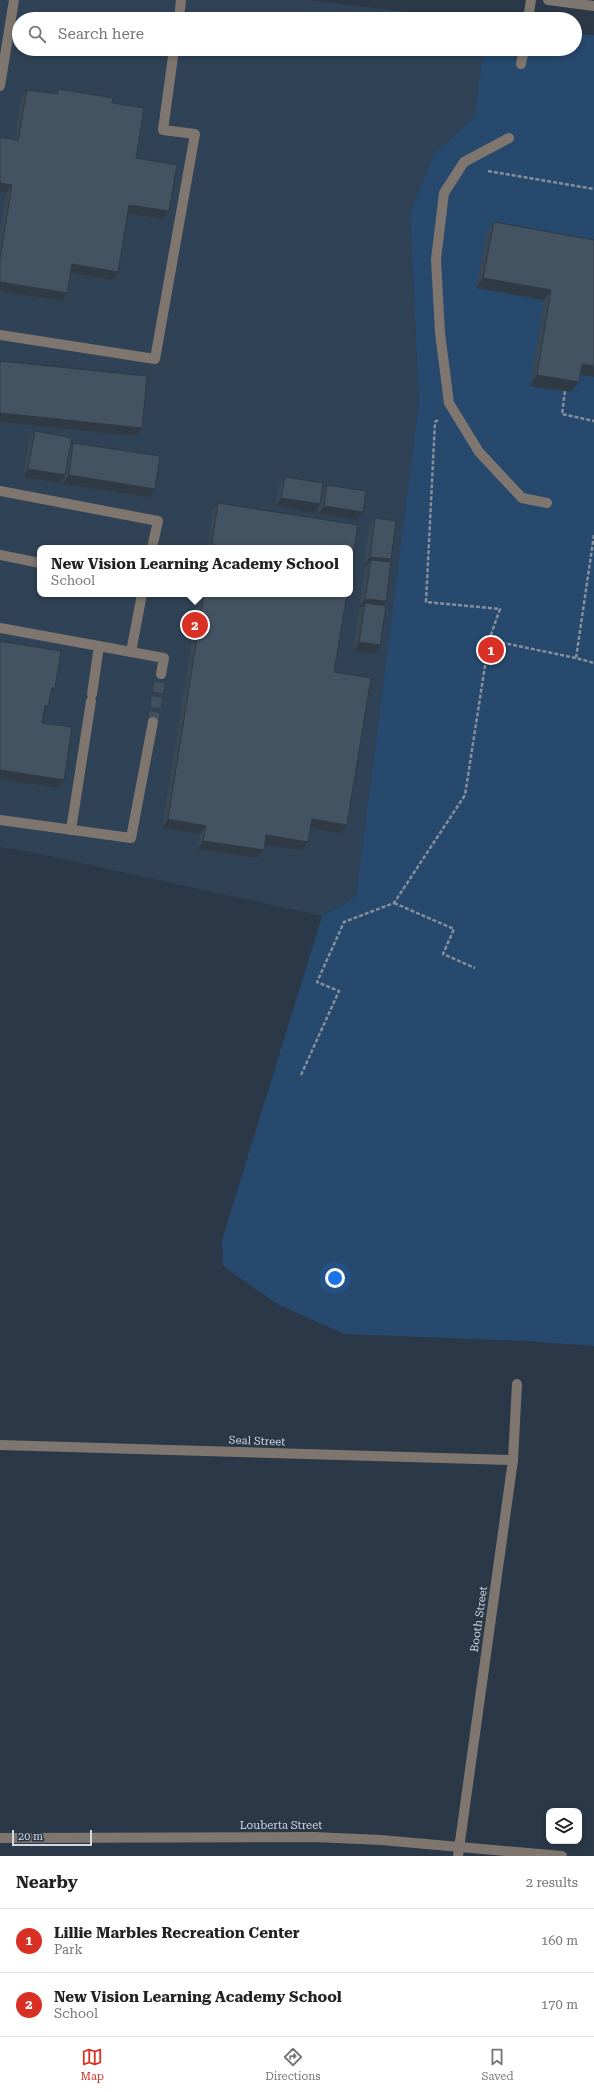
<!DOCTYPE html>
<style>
:root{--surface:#fff;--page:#f2f2f2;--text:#222;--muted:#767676;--line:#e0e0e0;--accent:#d93025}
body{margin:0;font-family:"Roboto Serif",serif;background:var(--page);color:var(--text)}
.controls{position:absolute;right:12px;bottom:12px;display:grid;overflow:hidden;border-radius:8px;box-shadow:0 2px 6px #0003}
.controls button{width:36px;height:36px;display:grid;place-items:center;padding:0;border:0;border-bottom:1px solid var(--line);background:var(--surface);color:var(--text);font:20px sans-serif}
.scale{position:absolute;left:12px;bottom:10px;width:80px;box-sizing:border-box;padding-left:4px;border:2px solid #d0d8e2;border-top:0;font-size:11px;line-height:14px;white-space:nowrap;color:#d0d8e2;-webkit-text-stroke:3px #2b3847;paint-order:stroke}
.you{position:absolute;left:335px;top:1278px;width:14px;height:14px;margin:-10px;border:3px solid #fff;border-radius:50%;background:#1a73e8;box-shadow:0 0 0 6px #1a73e833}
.badge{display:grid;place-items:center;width:26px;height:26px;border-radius:50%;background:var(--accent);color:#fff;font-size:13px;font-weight:700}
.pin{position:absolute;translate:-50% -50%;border:2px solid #fff;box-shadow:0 1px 4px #0006}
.popup{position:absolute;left:37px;top:545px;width:316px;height:52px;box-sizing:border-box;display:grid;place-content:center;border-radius:8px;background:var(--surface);filter:drop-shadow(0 1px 3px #0005);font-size:13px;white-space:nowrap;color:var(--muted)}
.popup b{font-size:15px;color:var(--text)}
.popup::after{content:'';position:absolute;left:50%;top:100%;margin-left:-8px;border:8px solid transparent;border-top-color:var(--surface)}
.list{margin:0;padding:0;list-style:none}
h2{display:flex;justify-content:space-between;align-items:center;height:52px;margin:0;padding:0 16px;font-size:17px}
h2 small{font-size:13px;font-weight:400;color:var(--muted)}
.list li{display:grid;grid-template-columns:26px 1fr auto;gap:12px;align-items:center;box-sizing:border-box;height:64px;padding:0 16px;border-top:1px solid var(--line)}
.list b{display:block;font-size:15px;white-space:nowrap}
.list p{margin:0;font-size:13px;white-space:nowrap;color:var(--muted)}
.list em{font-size:13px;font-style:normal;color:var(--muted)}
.icon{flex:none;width:22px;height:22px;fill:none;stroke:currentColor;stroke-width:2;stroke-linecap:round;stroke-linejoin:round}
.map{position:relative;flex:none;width:594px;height:1856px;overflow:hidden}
.search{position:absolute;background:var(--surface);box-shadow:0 2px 6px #0003;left:12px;right:12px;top:12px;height:44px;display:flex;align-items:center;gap:10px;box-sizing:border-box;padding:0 14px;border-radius:22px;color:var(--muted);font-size:15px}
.sheet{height:180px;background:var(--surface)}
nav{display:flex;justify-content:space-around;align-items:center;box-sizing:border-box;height:56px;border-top:1px solid var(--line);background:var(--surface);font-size:11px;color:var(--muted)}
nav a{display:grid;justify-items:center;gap:2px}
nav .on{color:var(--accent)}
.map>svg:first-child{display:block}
.built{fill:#304256;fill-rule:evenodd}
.green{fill:#27496d}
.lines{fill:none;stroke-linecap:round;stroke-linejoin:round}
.minor-tunnel{stroke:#44505e;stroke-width:10;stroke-dasharray:10 5;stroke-linecap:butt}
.path{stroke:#858f9b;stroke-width:2.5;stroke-dasharray:4 2;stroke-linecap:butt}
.minor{stroke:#7e766f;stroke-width:10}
.wall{fill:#3a4754}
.shaded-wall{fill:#303a45}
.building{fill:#445362;stroke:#303a45}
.labels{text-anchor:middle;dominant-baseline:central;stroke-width:3;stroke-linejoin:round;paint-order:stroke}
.street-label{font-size:11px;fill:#d0d8e2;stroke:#2b3847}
</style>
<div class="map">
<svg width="594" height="1856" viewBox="0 0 594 1856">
<rect width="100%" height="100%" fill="#2b3847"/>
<path class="built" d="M0,0H309L464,19H19V49H484L474,117L434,154L410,213L419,402L356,897L322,916L22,850L0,847ZM40,548H350V594H40Z"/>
<polygon class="green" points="575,33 594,35 594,1346 526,1341 344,1334 277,1304 223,1266 222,1240 322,916 356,897 419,402 410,213 434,154 474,117 484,49 575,49"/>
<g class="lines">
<polyline class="minor-tunnel" points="153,722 161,674"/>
<g class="path">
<polyline points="488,171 594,189"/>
<polyline points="565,391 562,414 594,421"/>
<polyline points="438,420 435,422 426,602 500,609 489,640"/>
<polyline points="594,535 576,658 594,663"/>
<polyline points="394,903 454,929 443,954 475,968"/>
<polyline points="301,1075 339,991 317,982 344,922 394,903 465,795 489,640 576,658"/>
</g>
<g class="minor">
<polyline points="548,0 594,6"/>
<polyline points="179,19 181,0"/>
<polyline points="528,19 531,0"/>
<polyline points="521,64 524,49"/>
<polyline points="0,86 14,0"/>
<polyline points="509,138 464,162 444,193 436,259 440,333 449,403 479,452 522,498 547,503"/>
<polyline points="0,335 155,359 195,134 163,130 174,49"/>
<polyline points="0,491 158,521 152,548"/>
<polyline points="0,555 40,563"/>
<polyline points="0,628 164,658 161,674"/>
<polyline points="131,652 142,594"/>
<polyline points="92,694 99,646"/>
<polyline points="0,820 131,838 153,722"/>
<polyline points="71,830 91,701"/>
<polyline points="0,1445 513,1460"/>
<polyline points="0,1838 314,1837 381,1840 562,1856"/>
<polyline points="458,1856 513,1460 517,1384"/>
</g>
</g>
<g class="wall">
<polygon points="58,89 112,103 136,158 169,211 163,219 127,214 118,272 112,280 71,273 62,301 0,291 0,232 21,98 27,90 55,94"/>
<polygon points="494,222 594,240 594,377 580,375 579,382 571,392 530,386 544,300 476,288 487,232"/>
<polygon points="35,431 70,448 73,443 150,497 63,484 64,477 59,483 23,477 29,440"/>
<polygon points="285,477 314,513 275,506 279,486"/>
<polygon points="327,485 357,520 318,514 322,493"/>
<polygon points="218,503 350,548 207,548 212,511"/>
<polygon points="375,518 391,559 390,562 386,601 383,606 375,654 353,651 359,611 362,607 359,607 365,568 367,565 364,565 369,527"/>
<polygon points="199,594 347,594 334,672 347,825 341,833 310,828 302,850 264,844 264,850 258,858 197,849 200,834 162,828"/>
</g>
<g class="shaded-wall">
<polygon points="0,183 12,185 6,193 0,192"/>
<polygon points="129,205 169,211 163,219 123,213"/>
<polygon points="72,264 118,272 112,280 66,272"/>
<polygon points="483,278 551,290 544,300 476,288"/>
<polygon points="0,282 67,293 62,301 0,291"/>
<polygon points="582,364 594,366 594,377 575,374"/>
<polygon points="537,375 579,382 571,392 530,386"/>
<polygon points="0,413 142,428 136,436 0,422"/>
<polygon points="28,469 65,475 59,483 23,477"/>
<polygon points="69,475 155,489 150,497 63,484"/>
<polygon points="281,498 320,504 314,513 275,506"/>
<polygon points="324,506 363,512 357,520 318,514"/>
<polygon points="370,557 391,559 385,568 371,560 367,565 364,565"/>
<polygon points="365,599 386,601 380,610 365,603 362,607 359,607"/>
<polygon points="359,642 380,645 375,654 353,651"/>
<polygon points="52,688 55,688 49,697"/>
<polygon points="45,706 48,706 43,715"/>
<polygon points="0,770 64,780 58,788 0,779"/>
<polygon points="168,819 206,826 200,834 162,828"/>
<polygon points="312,819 347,825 341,833 306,827"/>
<polygon points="266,835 308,842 302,850 260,844"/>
<polygon points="203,841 264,850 258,858 197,849"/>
</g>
<g class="building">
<polygon points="58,89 113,98 112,103 144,108 136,158 177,165 169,211 129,205 118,272 72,264 67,293 0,282 0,259 12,185 0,183 0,137 18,140 27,90 58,94"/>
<polygon points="494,222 594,240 594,366 582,364 579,382 537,375 551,290 483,278"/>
<polygon points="0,361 147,376 142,428 0,413"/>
<polygon points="35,431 72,438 65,475 28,469"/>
<polygon points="73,443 160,456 155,489 69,475"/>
<polygon points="285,477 323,483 320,504 281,498"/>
<polygon points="327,485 366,491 363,512 324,506"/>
<polygon points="218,503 358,525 350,573 350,548 211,548"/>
<polygon points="375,518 396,521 391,559 370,557"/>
<polygon points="371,560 391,562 386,601 365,599"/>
<polygon points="204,594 347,594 334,672 371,678 347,825 312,819 308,842 266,835 264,850 203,841 206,826 168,819"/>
<polygon points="365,603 386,606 380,645 359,642"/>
<polygon points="0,641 61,651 55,688 52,688 48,706 45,706 42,723 72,727 64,780 0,770"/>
</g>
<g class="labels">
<g class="street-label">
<text transform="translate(257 1441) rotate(2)">Seal Street</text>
<text transform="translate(479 1619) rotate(-82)">Booth Street</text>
<text x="281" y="1825">Louberta Street</text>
</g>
</g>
</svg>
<div class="controls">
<button><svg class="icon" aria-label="layers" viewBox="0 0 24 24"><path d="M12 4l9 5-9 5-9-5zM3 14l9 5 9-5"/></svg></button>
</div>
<div class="scale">20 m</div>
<div class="you"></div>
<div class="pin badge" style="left:491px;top:650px">1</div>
<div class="pin badge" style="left:195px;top:625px">2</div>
<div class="popup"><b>New Vision Learning Academy School</b>School</div>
<div class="search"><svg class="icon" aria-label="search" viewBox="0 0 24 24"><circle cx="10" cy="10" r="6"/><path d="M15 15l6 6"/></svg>Search here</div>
</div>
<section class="sheet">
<h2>Nearby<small>2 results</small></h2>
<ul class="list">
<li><span class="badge">1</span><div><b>Lillie Marbles Recreation Center</b><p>Park</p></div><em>160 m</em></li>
<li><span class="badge">2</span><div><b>New Vision Learning Academy School</b><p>School</p></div><em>170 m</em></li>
</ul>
</section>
<nav>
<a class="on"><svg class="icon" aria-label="map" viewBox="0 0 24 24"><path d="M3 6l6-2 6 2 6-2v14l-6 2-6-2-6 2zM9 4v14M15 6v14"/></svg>Map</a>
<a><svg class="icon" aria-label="directions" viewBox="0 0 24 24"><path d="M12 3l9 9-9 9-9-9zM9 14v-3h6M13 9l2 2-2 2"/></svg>Directions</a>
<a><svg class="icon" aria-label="saved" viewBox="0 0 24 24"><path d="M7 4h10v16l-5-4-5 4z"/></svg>Saved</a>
</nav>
